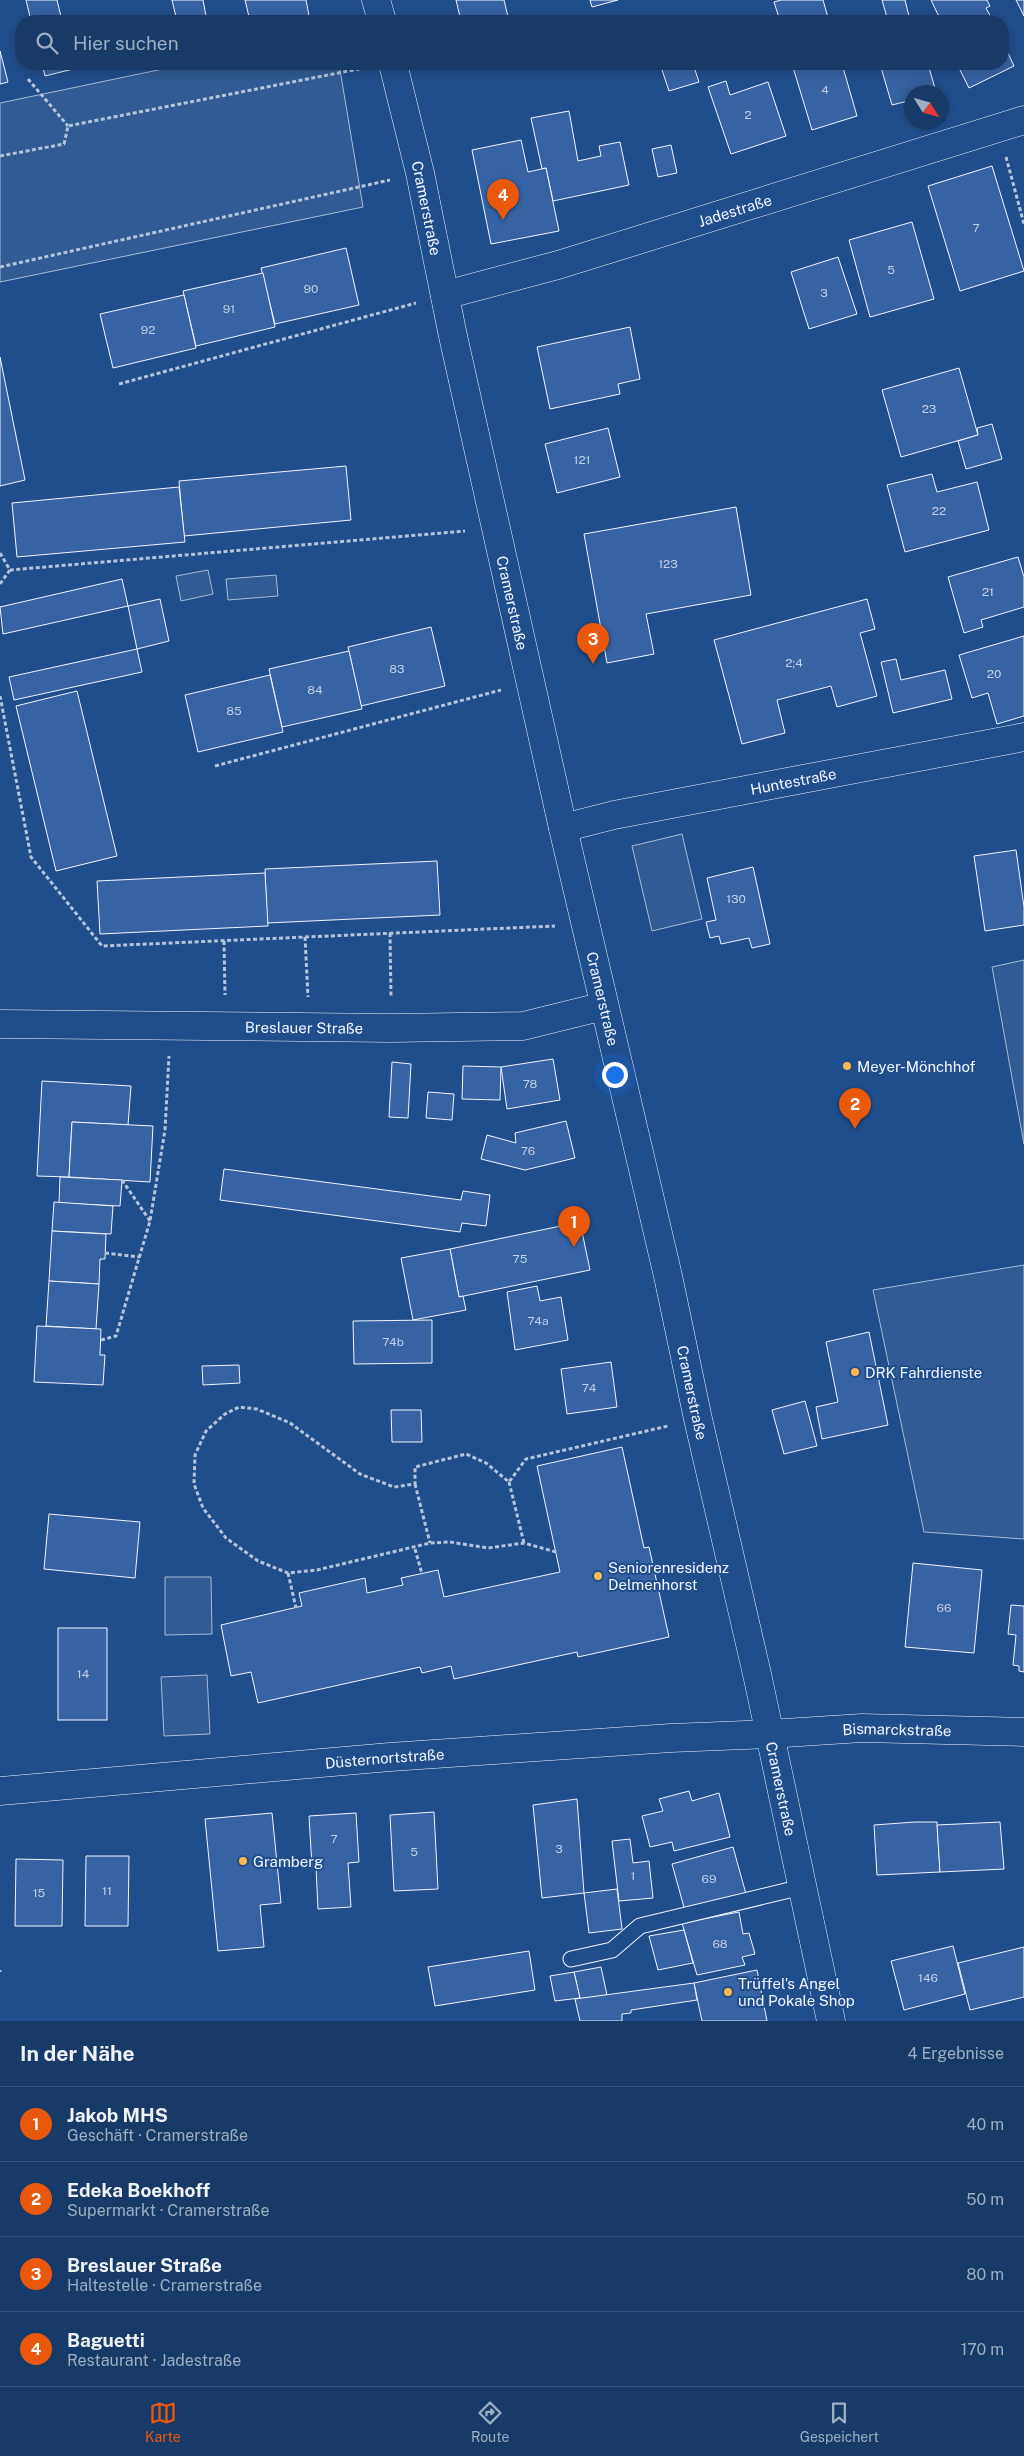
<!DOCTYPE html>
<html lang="de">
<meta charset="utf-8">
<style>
:root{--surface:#173a69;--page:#244571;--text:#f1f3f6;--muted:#9eadc0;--line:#36547d;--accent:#ea580c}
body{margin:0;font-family:"Public Sans",sans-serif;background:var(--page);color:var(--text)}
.compass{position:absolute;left:904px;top:85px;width:45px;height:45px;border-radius:50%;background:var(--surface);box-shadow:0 2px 12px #0003;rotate:127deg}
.you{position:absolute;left:614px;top:1074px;width:18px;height:18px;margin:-12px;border:4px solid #fff;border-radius:50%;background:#1a73e8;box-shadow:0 0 0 8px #1a73e833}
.badge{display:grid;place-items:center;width:32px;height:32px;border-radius:50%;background:var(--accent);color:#fff;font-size:16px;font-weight:700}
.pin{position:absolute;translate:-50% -41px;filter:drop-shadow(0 1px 2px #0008)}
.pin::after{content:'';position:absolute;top:26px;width:18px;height:15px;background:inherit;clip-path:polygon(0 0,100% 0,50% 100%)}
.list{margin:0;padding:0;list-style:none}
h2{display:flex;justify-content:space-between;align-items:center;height:65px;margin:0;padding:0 20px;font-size:21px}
h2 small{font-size:16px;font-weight:400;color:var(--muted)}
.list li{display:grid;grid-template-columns:32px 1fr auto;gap:15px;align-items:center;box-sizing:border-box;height:75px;padding:0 20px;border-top:1px solid var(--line)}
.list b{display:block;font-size:19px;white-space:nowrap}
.list p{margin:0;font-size:16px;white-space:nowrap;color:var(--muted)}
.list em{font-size:16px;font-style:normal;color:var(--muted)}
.icon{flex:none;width:28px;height:28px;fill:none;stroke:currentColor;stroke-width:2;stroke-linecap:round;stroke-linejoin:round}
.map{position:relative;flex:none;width:1024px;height:2021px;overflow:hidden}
.search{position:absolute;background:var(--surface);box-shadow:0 2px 12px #0003;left:15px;right:15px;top:15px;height:55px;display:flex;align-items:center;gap:12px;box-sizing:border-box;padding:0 18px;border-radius:20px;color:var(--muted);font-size:19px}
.sheet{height:365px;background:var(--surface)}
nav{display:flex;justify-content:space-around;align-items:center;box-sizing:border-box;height:70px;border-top:1px solid var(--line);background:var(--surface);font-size:14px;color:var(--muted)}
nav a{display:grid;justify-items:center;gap:2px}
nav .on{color:var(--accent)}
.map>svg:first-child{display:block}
.built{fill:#305b95;stroke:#a8bbd7}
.building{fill:#3563a3;stroke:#f2f6ff}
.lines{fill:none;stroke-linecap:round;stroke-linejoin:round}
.lane-casing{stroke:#f2f6ff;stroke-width:17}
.street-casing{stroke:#f2f6ff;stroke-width:29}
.secondary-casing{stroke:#f2f6ff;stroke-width:29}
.path{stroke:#b3c4dc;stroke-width:3;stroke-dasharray:4 2.5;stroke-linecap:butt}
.lane{stroke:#1f4e8c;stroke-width:15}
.street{stroke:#1f4e8c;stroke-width:28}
.secondary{stroke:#1f4e8c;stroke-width:28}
.poi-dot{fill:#ffb74d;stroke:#1f4e8c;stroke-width:2}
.labels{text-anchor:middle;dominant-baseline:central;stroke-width:4;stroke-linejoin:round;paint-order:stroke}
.number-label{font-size:12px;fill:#c3d1e8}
.street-label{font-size:15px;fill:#f2f6ff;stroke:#1f4e8c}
.poi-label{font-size:15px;fill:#f2f6ff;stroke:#1f4e8c;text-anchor:start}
</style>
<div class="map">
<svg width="1024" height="2021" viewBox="0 0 1024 2021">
<rect width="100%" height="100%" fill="#1f4e8c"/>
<g class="built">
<polygon points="187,64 339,64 363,207 0,282 0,103"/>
<polygon points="208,570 213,594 181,601 176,576"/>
<polygon points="276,575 278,596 228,600 226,579"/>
<polygon points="682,834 702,919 652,931 632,846"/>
<polygon points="1024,960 1024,1144 992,967"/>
<polygon points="1024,1265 1024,1539 924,1532 873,1290"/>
<polygon points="165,1577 211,1577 212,1634 165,1635"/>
<polygon points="207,1675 210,1734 164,1736 161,1677"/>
</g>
<g class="building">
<polygon points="26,0 57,0 62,21 31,21"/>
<polygon points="172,0 203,0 207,21 177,21"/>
<polygon points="245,0 306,0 310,21 250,21"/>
<polygon points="456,0 504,0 509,21 461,21"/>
<polygon points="590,0 618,0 592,7"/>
<polygon points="781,0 823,0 829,21 780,21 774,2"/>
<polygon points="882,0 905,0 909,16 888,21"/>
<polygon points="931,0 987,0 990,6 986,8 993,21 941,21"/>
<polygon points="1016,0 1024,0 1024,16"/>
<polygon points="1003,42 1014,66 969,88 957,64 1003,64"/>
<polygon points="0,51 8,82 0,84"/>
<polygon points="42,64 72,64 73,69 45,76"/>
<polygon points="660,64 693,64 699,82 669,91"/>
<polygon points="792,64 842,64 857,116 812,130"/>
<polygon points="880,64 928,64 936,92 912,92 912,100 892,105"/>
<polygon points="726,81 730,95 768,82 786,136 731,154 708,87"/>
<polygon points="569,111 578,161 601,156 599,146 620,142 629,185 553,201 546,168 542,169 531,118"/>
<polygon points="521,140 528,172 546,168 559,231 491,244 472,150"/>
<polygon points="671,145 677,173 658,177 652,149"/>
<polygon points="992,166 1024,271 960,291 928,186"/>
<polygon points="912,222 934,299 870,317 849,240"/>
<polygon points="346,248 359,305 275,324 261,268"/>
<polygon points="838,257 857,314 809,329 791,272"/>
<polygon points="263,273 275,327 196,346 183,291"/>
<polygon points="184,295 196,348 113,368 100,314"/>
<polygon points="630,327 640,379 618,384 620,394 550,409 537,347"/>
<polygon points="0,357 25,480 0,486"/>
<polygon points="959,368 978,435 901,457 882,390"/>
<polygon points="992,424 1002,459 966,469 958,441 978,435 977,428"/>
<polygon points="608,428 620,477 557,493 545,444"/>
<polygon points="346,466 351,520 184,536 179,481"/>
<polygon points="932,474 937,492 977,482 989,530 905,552 887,485"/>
<polygon points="179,487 185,542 17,557 12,503"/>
<polygon points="736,507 751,595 646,614 654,654 607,663 584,534"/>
<polygon points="1018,557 1024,577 1024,607 981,620 983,627 964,633 948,577"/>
<polygon points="122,579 128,606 3,634 0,607"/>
<polygon points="160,599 169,641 137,649 128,606"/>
<polygon points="867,599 875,629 860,633 877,696 837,707 831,686 777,700 785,733 742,744 714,640"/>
<polygon points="431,627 445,686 361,706 348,647"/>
<polygon points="1024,636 1024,716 997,724 988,693 972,698 959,655"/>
<polygon points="137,649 142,672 14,700 9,677"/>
<polygon points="349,651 362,709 282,727 269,669"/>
<polygon points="896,659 901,680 945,670 952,699 893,713 881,662"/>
<polygon points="270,675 283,732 198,752 185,695"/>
<polygon points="77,691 117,856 56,871 16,706"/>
<polygon points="1016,850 1024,907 1024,925 985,931 974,856"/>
<polygon points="437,861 440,915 267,923 265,869"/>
<polygon points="753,867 770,944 752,948 749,938 721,944 719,936 710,938 706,922 716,920 707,878"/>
<polygon points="265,873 268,926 100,934 97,881"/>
<polygon points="553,1059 560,1100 507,1109 501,1067"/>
<polygon points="392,1062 411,1064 408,1118 389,1117"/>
<polygon points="463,1066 501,1067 500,1100 462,1099"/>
<polygon points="42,1081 131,1086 128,1125 72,1122 69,1177 37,1176"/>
<polygon points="428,1092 454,1094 452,1120 426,1118"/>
<polygon points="566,1121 575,1158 525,1170 481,1159 487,1135 516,1143 515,1133"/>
<polygon points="72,1122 153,1126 150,1182 69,1177"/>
<polygon points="224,1169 461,1200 463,1191 490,1195 486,1226 462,1223 460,1232 220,1200"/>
<polygon points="60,1177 122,1180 120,1206 59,1203"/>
<polygon points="54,1202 113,1206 111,1234 52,1231"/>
<polygon points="580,1222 590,1270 459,1297 450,1249"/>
<polygon points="52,1231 106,1234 105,1259 100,1259 99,1284 49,1281"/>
<polygon points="450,1249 459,1297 463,1296 466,1310 413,1320 401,1258"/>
<polygon points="49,1281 99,1284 96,1329 46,1326"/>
<polygon points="537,1286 540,1301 561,1297 568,1340 515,1350 507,1292"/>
<polygon points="432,1320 432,1363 354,1364 353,1321"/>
<polygon points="37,1326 101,1329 100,1355 105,1355 103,1385 34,1382"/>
<polygon points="869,1332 888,1425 822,1439 816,1407 838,1402 826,1342"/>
<polygon points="611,1362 617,1407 567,1414 561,1369"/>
<polygon points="239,1365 240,1383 203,1385 202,1366"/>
<polygon points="805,1401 817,1446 784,1454 772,1410"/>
<polygon points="391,1410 421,1410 422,1442 392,1442"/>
<polygon points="622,1447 644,1548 649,1547 669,1637 578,1657 577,1652 454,1679 451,1666 422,1673 420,1667 258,1703 251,1672 231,1676 221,1625 302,1606 299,1593 365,1578 367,1593 403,1585 401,1578 438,1570 444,1597 560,1572 537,1466"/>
<polygon points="49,1514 140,1522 135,1578 44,1569"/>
<polygon points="913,1563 982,1570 974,1653 905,1647"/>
<polygon points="1011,1605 1024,1606 1024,1672 1019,1671 1019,1666 1013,1665 1016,1635 1008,1634"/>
<rect x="58" y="1628" width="49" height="92"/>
<polygon points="689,1791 692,1801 719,1793 730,1837 674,1851 672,1842 650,1847 642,1816 663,1811 659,1799"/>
<polygon points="577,1799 584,1893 542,1898 533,1805"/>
<polygon points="434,1812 438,1889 394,1891 390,1815"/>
<polygon points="272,1813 281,1903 260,1905 264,1947 218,1951 205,1819"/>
<polygon points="356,1813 359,1862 348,1863 351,1907 318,1909 316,1867 312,1867 309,1816"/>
<polygon points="915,1822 937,1822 940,1872 877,1875 874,1825"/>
<polygon points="1000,1822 1004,1869 940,1872 937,1825"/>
<polygon points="630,1839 633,1863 649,1861 653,1898 619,1901 612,1841"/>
<polygon points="733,1847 746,1894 685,1911 672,1864"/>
<polygon points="86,1856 129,1856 128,1926 85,1926"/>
<polygon points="16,1859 63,1860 62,1926 15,1926"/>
<polygon points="617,1889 622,1929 589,1933 584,1893"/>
<polygon points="739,1912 743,1934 749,1933 755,1954 742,1957 745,1965 697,1975 682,1923"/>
<polygon points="684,1930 693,1963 658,1970 649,1936"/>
<polygon points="953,1946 965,1994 904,2010 891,1961"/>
<polygon points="1024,1947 1024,1997 970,2010 958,1963"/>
<polygon points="529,1951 535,1990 435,2006 428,1967"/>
<polygon points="601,1967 607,1995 580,1999 574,1972"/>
<polygon points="757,1970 767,2021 702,2021 694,1983"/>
<polygon points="574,1972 580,1998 555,2001 550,1976"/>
<polygon points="694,1983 697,2000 631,2010 631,2013 622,2014 622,2021 580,2021 575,1999"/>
</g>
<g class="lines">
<g class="lane-casing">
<polyline id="lane" points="571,1959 612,1950 640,1926 802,1887"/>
</g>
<g class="street-casing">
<g id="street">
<path id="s1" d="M445,295L558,265L1024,120"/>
<path id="s2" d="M563,828L614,815L1024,737"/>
<path id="s3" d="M0,1024L391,1028L523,1026L604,1006"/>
<path id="s4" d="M0,1791L390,1757L671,1738L769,1734"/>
</g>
</g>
<g class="secondary-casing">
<g id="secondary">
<polyline points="376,0 382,21"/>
<path id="s5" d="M393,64L420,173L453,336L563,828L668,1276L698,1419L757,1674L831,2021"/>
<path id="s6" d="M769,1734L862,1728L1024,1732"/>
</g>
</g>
<g class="path">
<polyline points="28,79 68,126"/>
<polyline points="0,156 64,144 68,126 364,68"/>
<polyline points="1006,157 1024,224"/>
<polyline points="0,267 390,180"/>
<polyline points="119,384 416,303"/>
<polyline points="0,553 10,570 465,531"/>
<polyline points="0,584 10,570"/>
<polyline points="0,696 31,857 102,946 555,926"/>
<polyline points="215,766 501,690"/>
<polyline points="390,933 391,998"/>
<polyline points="305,937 308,997"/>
<polyline points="224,941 225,995"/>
<polyline points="122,1180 150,1221"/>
<polyline points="105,1253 140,1257"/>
<polyline points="101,1340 116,1336 150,1221 165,1130 169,1056"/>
<polyline points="509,1482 524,1543"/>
<polyline points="415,1484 430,1543"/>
<polyline points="415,1549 422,1574"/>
<polyline points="556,1552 524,1543 488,1548 450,1542 430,1543 317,1570 288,1573 258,1561 226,1538 203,1508 194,1484 195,1455 206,1431 225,1414 239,1407 257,1409 290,1423 360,1474 394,1487 415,1484 415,1467 466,1454 486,1463 509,1482 526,1459 668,1426"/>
<polyline points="288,1573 296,1608"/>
<polyline points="0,1970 0,1972"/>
</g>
<use href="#lane" class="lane"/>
<use href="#street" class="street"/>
<use href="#secondary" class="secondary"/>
</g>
<g class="poi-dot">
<circle cx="847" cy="1066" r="5"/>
<circle cx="855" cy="1372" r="5"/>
<circle cx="598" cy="1576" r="5"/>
<circle cx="243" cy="1861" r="5"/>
<circle cx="728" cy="1992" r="5"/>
</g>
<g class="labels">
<g class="number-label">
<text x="825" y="90">4</text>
<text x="748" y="115">2</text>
<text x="976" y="228">7</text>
<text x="891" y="270">5</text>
<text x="311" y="289">90</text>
<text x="824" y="293">3</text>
<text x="229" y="309">91</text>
<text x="148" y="330">92</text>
<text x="929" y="409">23</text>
<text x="582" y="460">121</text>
<text x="939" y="511">22</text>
<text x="668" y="564">123</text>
<text x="988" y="592">21</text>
<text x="794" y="663">2;4</text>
<text x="397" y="669">83</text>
<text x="994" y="674">20</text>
<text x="315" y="690">84</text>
<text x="234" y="711">85</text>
<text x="736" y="899">130</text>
<text x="530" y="1084">78</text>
<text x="528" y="1151">76</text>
<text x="520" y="1259">75</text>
<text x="538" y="1321">74a</text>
<text x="393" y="1342">74b</text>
<text x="589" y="1388">74</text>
<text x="944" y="1608">66</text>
<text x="83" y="1674">14</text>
<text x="334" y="1839">7</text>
<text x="559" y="1849">3</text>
<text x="414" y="1852">5</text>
<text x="633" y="1876">1</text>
<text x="709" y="1879">69</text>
<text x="107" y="1891">11</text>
<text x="39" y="1893">15</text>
<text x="720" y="1944">68</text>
<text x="928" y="1978">146</text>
</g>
<g class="street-label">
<text stroke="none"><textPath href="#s5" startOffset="148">Cramerstraße</textPath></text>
<text stroke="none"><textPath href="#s1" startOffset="302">Jadestraße</textPath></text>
<text stroke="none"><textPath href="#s5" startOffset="552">Cramerstraße</textPath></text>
<text stroke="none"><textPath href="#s2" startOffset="235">Huntestraße</textPath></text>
<text stroke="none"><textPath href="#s5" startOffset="958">Cramerstraße</textPath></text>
<text stroke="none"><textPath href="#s3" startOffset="304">Breslauer Straße</textPath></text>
<text stroke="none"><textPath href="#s5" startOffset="1362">Cramerstraße</textPath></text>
<text stroke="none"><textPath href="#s6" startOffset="128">Bismarckstraße</textPath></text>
<text stroke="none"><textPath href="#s4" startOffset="386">Düsternortstraße</textPath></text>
<text stroke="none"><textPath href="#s5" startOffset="1768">Cramerstraße</textPath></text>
</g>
<g class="poi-label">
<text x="857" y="1066">Meyer-Mönchhof</text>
<text x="865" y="1372">DRK Fahrdienste</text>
<text x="608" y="1567">Seniorenresidenz<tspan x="608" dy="17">Delmenhorst</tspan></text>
<text x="253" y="1861">Gramberg</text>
<text x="738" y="1983">Trüffel's Angel<tspan x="738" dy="17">und Pokale Shop</tspan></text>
</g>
</g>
</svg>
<svg class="compass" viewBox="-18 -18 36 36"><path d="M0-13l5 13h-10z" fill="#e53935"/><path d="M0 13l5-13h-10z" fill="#9eadc0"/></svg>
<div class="you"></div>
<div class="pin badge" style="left:574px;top:1247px">1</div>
<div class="pin badge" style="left:855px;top:1129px">2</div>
<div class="pin badge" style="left:593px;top:664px">3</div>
<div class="pin badge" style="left:503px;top:220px">4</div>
<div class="search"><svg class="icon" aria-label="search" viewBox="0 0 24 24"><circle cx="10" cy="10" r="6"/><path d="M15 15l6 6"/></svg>Hier suchen</div>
</div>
<section class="sheet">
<h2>In der Nähe<small>4 Ergebnisse</small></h2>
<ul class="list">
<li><span class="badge">1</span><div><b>Jakob MHS</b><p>Geschäft · Cramerstraße</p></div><em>40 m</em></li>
<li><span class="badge">2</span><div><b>Edeka Boekhoff</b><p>Supermarkt · Cramerstraße</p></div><em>50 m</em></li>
<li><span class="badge">3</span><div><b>Breslauer Straße</b><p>Haltestelle · Cramerstraße</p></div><em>80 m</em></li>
<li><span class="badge">4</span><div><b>Baguetti</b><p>Restaurant · Jadestraße</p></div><em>170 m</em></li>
</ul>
</section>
<nav>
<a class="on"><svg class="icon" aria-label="map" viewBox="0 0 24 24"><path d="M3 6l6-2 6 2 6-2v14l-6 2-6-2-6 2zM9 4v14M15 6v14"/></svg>Karte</a>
<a><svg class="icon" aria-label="directions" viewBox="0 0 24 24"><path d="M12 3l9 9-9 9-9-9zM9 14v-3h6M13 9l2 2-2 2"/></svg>Route</a>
<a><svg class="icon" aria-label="saved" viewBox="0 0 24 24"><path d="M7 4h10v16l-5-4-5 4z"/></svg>Gespeichert</a>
</nav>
